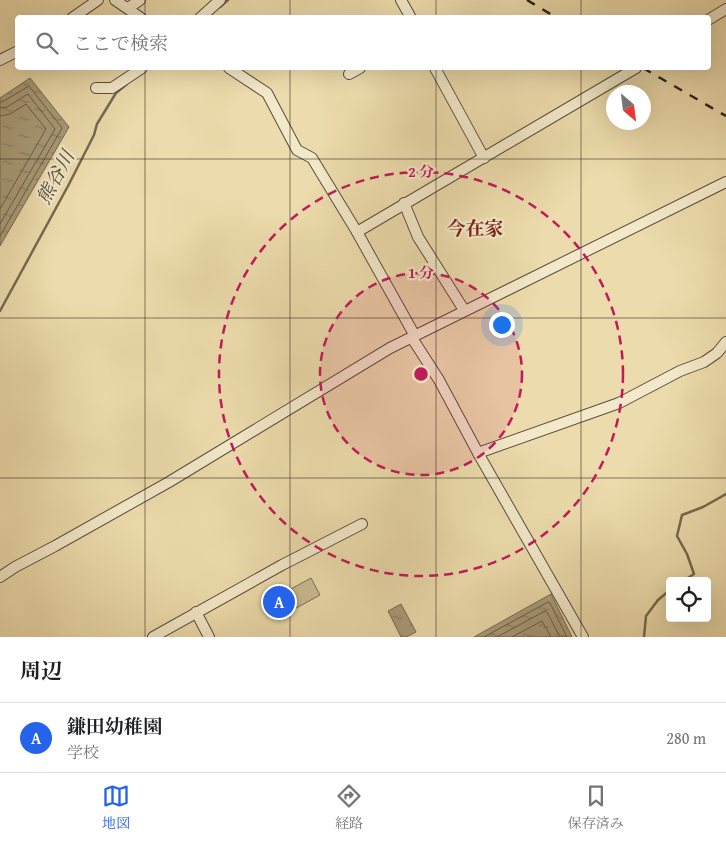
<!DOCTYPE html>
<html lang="ja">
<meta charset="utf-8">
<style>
:root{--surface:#fff;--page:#f2f2f2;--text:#202124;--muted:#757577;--line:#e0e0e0;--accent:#2563eb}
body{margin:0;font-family:"Gentium Book Plus","Noto Serif JP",serif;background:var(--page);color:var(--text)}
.controls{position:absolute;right:15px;bottom:15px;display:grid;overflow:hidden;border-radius:5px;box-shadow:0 5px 20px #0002}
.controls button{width:45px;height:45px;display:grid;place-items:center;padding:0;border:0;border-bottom:1px solid var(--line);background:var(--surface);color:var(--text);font:25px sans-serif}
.compass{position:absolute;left:606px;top:85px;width:45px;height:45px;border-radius:50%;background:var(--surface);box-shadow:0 5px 20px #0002;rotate:152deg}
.you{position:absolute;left:501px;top:324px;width:18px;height:18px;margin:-12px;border:4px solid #fff;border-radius:50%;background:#1a73e8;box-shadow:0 0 0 8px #1a73e833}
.badge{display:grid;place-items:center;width:32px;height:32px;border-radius:50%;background:var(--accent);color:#fff;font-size:16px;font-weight:700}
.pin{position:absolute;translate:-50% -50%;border:2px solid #fff;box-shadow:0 1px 5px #0006}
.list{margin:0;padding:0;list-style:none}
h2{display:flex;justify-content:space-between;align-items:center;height:65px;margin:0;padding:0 20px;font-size:21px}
h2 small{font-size:16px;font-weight:400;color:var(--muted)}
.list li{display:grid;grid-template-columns:32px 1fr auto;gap:15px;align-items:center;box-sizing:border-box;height:70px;padding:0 20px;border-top:1px solid var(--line)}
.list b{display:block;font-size:19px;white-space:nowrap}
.list p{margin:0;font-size:16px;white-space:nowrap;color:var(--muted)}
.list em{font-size:16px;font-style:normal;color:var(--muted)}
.icon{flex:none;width:28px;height:28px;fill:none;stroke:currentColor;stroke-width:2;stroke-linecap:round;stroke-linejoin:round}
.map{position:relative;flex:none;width:726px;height:637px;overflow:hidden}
.search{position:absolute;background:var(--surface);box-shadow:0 5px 20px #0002;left:15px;right:15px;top:15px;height:55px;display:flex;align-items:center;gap:12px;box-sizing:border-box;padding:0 18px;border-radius:5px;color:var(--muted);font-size:19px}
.sheet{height:135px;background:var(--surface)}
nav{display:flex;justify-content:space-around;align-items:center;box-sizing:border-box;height:70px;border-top:1px solid var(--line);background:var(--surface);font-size:14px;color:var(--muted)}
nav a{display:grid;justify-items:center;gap:2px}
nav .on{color:var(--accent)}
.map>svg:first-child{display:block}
.park{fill:#cbbb92;stroke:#7a6c54}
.water{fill:url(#water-ripples);stroke:#756951}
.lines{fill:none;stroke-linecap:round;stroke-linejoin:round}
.shore{stroke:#685c48;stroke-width:1}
.stream{stroke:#756951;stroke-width:2.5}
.minor-casing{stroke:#594d3c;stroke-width:12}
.minor{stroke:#f3e8c9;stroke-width:10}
.rail{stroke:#281e16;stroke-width:2.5;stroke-dasharray:9 9;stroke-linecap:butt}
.grid{fill:none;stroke:#281e16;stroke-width:1;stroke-opacity:0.55}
.ring{fill:none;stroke:#c2185b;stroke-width:2.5;stroke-dasharray:9 6}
.labels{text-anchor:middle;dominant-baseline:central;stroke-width:4.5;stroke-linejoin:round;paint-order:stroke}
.water-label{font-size:19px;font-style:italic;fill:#554a39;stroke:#f3e8c9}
.neighbourhood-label{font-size:19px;font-weight:bold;fill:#7a1f14;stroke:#f3e8c9}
.centre{fill:#c2185b;stroke:#f3e8c9;stroke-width:2.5}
.ring-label{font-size:15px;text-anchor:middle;font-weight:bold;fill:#c2185b;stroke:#f3e8c9;stroke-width:4.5;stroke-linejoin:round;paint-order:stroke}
</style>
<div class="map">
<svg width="726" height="637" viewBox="0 0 726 637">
<defs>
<pattern id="water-ripples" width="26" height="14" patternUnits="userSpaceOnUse" patternTransform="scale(1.25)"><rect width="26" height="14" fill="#a99b79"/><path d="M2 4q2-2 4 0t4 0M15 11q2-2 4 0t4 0" fill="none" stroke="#8a7e62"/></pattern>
</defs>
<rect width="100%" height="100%" fill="#ecdbac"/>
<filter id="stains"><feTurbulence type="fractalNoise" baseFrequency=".004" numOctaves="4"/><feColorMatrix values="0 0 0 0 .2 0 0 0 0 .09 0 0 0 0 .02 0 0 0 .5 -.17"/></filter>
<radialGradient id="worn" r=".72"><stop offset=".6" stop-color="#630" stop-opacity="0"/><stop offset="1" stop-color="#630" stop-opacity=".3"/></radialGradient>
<polygon class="park" points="311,578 320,595 278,618 269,601"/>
<g class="water">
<polygon points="30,78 69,127 0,246 0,98"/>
<polygon points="551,594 572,637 474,637"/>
<polygon points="401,604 416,632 406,637 401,637 388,611"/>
</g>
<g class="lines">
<g class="shore">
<polyline points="0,102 4,101 29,86 62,128 0,236"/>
<polyline points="0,108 7,107 28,94 55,129 0,224"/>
<polyline points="0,116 10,114 26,104 46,129 0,209"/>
<polyline points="484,637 548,602 550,603 567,637"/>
<polyline points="497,637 545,611 547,612 560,637"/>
<polyline points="512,637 542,621 551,637"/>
</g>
<g class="stream">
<polyline points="220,7 228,0"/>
<polyline points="0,311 68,186 94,135 97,124 116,93 127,84"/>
<polyline points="683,581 694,574 687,554 677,536 682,515 703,507 726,494"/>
<polyline points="644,637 646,616 658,600 670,590"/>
</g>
<g class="minor-casing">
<g id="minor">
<polyline points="115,0 141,18"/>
<polyline points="401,0 411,18"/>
<polyline points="128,8 140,0"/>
<polyline points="72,18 98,0"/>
<polyline points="200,18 220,0"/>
<polyline points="708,20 726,9"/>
<polyline points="0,60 18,51"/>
<polyline points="229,68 267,93 297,150 312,158 357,232 415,336"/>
<polyline points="435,68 484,158"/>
<polyline points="349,74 360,68"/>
<polyline points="96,88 112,88 142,68"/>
<polyline points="404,203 418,237 464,310"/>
<polyline points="357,232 636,68"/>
<polyline points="412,338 439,380 478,453 583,637"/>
<polyline points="478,453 619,403 680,371 704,362 717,353 726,342"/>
<polyline points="0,577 15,567 55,546 169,482 390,348 726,182"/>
<polyline points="196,612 209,637"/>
<polyline points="153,637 282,565 362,524"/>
</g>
</g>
<use href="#minor" class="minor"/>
<g class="rail">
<polyline points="527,0 557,18"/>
<polyline points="643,68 726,116"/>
</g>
</g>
<path class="grid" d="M145,0V18M290,0V18M436,0V18M581,0V18M145,68V637M290,68V637M436,68V637M581,68V637M0,159H726M0,318H726M0,478H726"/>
<circle cx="421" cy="374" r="101" fill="#c2185b" fill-opacity=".12"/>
<g class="ring">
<circle cx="421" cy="374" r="101"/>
<circle cx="421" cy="374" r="202"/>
</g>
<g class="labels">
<g class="water-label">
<text transform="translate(55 177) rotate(-62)">熊谷川</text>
</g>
<g class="neighbourhood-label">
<text x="475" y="228">今在家</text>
</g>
</g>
<circle cx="421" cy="374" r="8" class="centre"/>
<g class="ring-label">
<text x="421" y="177">2 分</text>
<text x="421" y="278">1 分</text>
</g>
<rect width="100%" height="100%" filter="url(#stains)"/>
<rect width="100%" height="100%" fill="url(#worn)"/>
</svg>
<div class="controls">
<button><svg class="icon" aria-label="locate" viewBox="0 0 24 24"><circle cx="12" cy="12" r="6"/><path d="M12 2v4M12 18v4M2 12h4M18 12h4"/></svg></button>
</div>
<svg class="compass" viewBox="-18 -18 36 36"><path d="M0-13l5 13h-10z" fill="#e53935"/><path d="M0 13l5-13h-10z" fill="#757577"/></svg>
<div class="you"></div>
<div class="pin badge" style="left:279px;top:602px">A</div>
<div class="search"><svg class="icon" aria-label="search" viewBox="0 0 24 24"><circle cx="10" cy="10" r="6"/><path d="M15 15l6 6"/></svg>ここで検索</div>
</div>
<section class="sheet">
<h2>周辺<small></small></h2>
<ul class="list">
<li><span class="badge">A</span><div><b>鎌田幼稚園</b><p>学校</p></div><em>280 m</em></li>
</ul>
</section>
<nav>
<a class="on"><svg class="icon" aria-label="map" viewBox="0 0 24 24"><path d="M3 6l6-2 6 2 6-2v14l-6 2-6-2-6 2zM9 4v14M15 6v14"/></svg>地図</a>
<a><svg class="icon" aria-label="directions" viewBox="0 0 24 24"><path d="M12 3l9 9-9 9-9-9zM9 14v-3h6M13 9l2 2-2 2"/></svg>経路</a>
<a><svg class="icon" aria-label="saved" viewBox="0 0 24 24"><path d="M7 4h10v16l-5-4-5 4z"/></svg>保存済み</a>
</nav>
